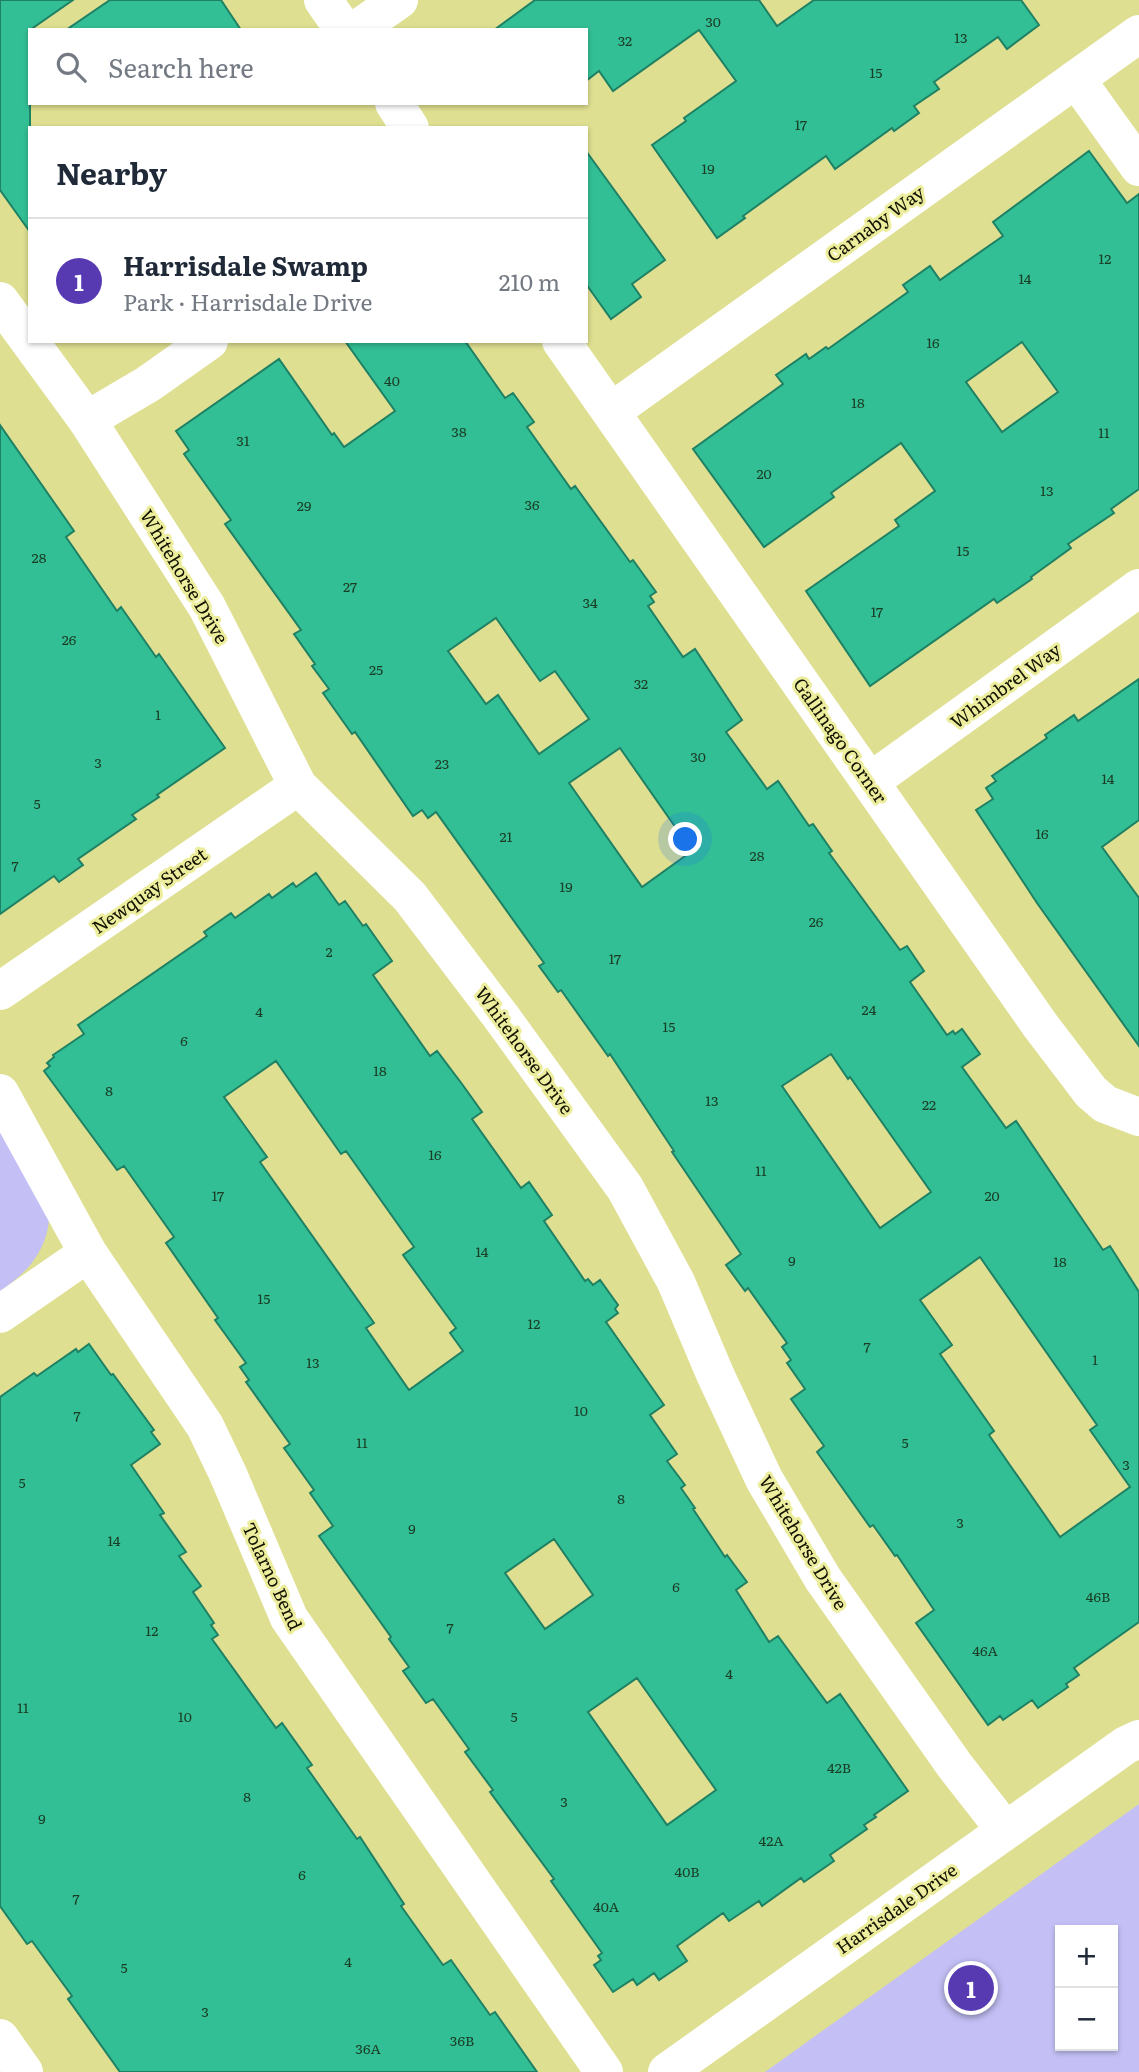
<!DOCTYPE html>
<meta charset="utf-8">
<style>
:root{--surface:#fff;--page:#f6f6f7;--text:#1f2937;--muted:#747a83;--line:#e0e1e3;--accent:#573ab2}
body{margin:0;font-family:Literata,serif;background:var(--page);color:var(--text)}
.controls{position:absolute;right:21px;bottom:21px;display:grid;overflow:hidden;border-radius:0px;box-shadow:0 2px 5px #0004}
.controls button{width:63px;height:63px;display:grid;place-items:center;padding:0;border:0;border-bottom:2px solid var(--line);background:var(--surface);color:var(--text);font:35px sans-serif}
.you{position:absolute;left:686px;top:840px;width:24px;height:24px;margin:-18px;border:5px solid #fff;border-radius:50%;background:#1a73e8;box-shadow:0 0 0 10px #1a73e833}
.badge{display:grid;place-items:center;width:46px;height:46px;border-radius:50%;background:var(--accent);color:#fff;font-size:23px;font-weight:700}
.pin{position:absolute;translate:-50% -50%;border:4px solid #fff;box-shadow:0 2px 7px #0006}
.list{margin:0;padding:0;list-style:none}
h2{display:flex;justify-content:space-between;align-items:center;height:91px;margin:0;padding:0 28px;font-size:30px}
h2 small{font-size:23px;font-weight:400;color:var(--muted)}
.list li{display:grid;grid-template-columns:46px 1fr auto;gap:21px;align-items:center;box-sizing:border-box;height:126px;padding:0 28px;border-top:2px solid var(--line)}
.list b{display:block;font-size:26px;white-space:nowrap}
.list p{margin:0;font-size:23px;white-space:nowrap;color:var(--muted)}
.list em{font-size:23px;font-style:normal;color:var(--muted)}
.icon{flex:none;width:38px;height:38px;fill:none;stroke:currentColor;stroke-width:2;stroke-linecap:round;stroke-linejoin:round}
.map{position:relative;flex:none;width:1139px;height:2072px;overflow:hidden}
.search{position:absolute;background:var(--surface);box-shadow:0 2px 5px #0004;left:28px;top:28px;width:560px;height:77px;display:flex;align-items:center;gap:18px;box-sizing:border-box;padding:0 24px;border-radius:0px;color:var(--muted);font-size:26px}
.panel{position:absolute;background:var(--surface);box-shadow:0 2px 5px #0004;left:28px;top:126px;width:560px;height:217px;border-radius:0px}
.map>svg:first-child{display:block}
.green{fill:#c4c0f6;fill-rule:evenodd}
.building{fill:#33bf95;stroke:#1f8164;stroke-width:2;fill-rule:evenodd}
.lines{fill:none;stroke-linecap:round;stroke-linejoin:round}
.minor{stroke:#fff;stroke-width:38}
.labels{text-anchor:middle;dominant-baseline:central;stroke-width:6;stroke-linejoin:round;paint-order:stroke}
.number-label{font-size:14px;fill:#1a3d25}
.street-label{font-size:18px;fill:#121200;stroke:#eded9e}
</style>
<div class="map">
<svg width="1139" height="2072" viewBox="0 0 1139 2072">
<rect width="100%" height="100%" fill="#dfdf91"/>
<g class="green">
<path d="M0,1131L49,1220C46,1252 26,1274 0,1291Z"/>
<path d="M1139,1804V2072H765ZM1113,1930V2046H1060V1930Z"/>
</g>
<g class="building">
<polygon points="0,0 73,0 30,30 30,232 0,190"/>
<polygon points="110,0 221,0 241,30 66,30"/>
<polygon points="535,0 759,0 777,26 814,0 1021,0 1039,25 1007,49 998,37 934,82 939,89 914,106 919,113 894,131 892,128 835,169 826,156 743,216 745,218 717,238 652,145 686,121 684,118 736,81 699,30 613,91 599,71 586,81 586,30 494,30"/>
<polygon points="586,151 665,260 632,284 641,297 611,319 586,284"/>
<path d="M1089,151L1127,203L1139,194V489L1111,509L1114,513L1068,544L1071,548L1031,577L1032,579L997,603L994,599L870,686L806,591L899,526L895,520L935,491L901,443L831,493L834,497L764,547L693,449L783,384L776,375L806,354L809,359L826,347L828,349L870,319L908,292L903,285L930,266L940,280L1003,236L993,222ZM1022,342L1058,392L1002,432L966,382Z"/>
<path d="M345,341H465L505,398L513,393L534,422L527,427L571,489L575,486L630,562L633,560L656,592L650,596L654,602L648,606L683,657L695,649L742,720L726,732L767,789L778,781L809,826L813,824L832,851L829,853L900,950L907,946L924,971L910,982L947,1035L953,1031L955,1034L962,1029L980,1054L962,1067L1006,1128L1016,1121L1103,1250L1110,1246L1139,1292V1622L1074,1668L1079,1675L1066,1684L1068,1687L1038,1708L1032,1700L1003,1720L1000,1716L988,1725L916,1623L934,1610L897,1555L895,1556L873,1525L870,1527L817,1452L824,1446L791,1399L805,1389L787,1363L791,1360L782,1347L787,1343L748,1288L745,1291L726,1265L741,1254L672,1152L674,1151L610,1054L608,1056L561,990L558,992L539,966L544,963L436,812L428,818L422,810L413,816L355,732L352,734L323,693L329,689L312,666L315,664L294,634L301,630L225,524L231,520L184,454L189,450L176,431L279,359L332,435L334,433L344,447L395,411ZM496,618L540,681L555,671L589,719L539,754L498,695L486,704L448,651ZM620,748L692,851L642,887L569,783ZM831,1054L848,1079L850,1077L931,1192L880,1228L782,1086ZM980,1257L1097,1425L1090,1430L1130,1487L1060,1537L989,1435L994,1431L940,1354L952,1345L920,1300Z"/>
<polygon points="0,425 74,531 66,537 117,611 121,607 156,657 159,654 225,748 157,795 159,797 132,815 136,819 78,859 83,865 59,882 54,876 0,914"/>
<polygon points="1139,679 1139,820 1102,847 1139,898 1139,1046 1037,903 976,810 993,799 986,788 996,781 992,776 1047,738 1045,735 1074,715 1078,721"/>
<path d="M316,873L339,905L345,901L363,926L366,924L392,961L373,975L430,1056L437,1051L462,1084L482,1112L472,1119L521,1188L529,1182L552,1215L544,1221L585,1281L588,1279L593,1285L600,1280L618,1305L615,1309L618,1313L606,1322L664,1405L650,1415L677,1454L667,1461L685,1485L681,1488L695,1508L693,1509L725,1557L727,1555L747,1582L736,1590L769,1642L778,1636L827,1703L840,1694L908,1791L874,1815L876,1817L864,1825L867,1829L830,1855L834,1861L804,1882L801,1878L762,1906L759,1901L729,1921L723,1913L677,1946L687,1961L659,1980L654,1973L637,1985L633,1979L613,1992L594,1965L601,1960L598,1956L602,1953L551,1881L554,1879L490,1792L493,1790L465,1752L469,1749L433,1699L426,1703L403,1671L409,1667L389,1639L391,1637L319,1536L333,1526L310,1493L314,1490L284,1448L290,1444L246,1382L249,1380L240,1367L246,1363L215,1320L218,1318L166,1243L174,1237L124,1166L117,1170L44,1071L50,1066L47,1063L54,1057L53,1055L84,1034L78,1025L207,936L204,932L231,913L235,918L269,894L272,898L293,883L296,887ZM276,1061L341,1154L346,1151L414,1247L403,1255L456,1328L450,1333L463,1351L409,1390L366,1328L374,1323L260,1162L267,1157L224,1097ZM554,1539L593,1595L545,1629L505,1573ZM637,1678L716,1790L667,1825L588,1712Z"/>
<polygon points="89,1344 111,1375 113,1374 154,1430 151,1432 160,1444 131,1465 164,1513 160,1515 186,1552 179,1556 201,1586 193,1592 214,1623 211,1625 218,1635 212,1639 276,1728 282,1723 312,1765 307,1768 357,1839 360,1837 404,1904 401,1906 443,1965 451,1960 490,2015 495,2012 537,2072 120,2072 68,1999 72,1996 32,1941 27,1944 0,1906 0,1397 34,1373 37,1376 76,1349 78,1352"/>
</g>
<g class="lines">
<g class="minor">
<polyline points="323,0 344,30"/>
<polyline points="356,30 399,0"/>
<polyline points="1076,79 1139,167"/>
<polyline points="394,103 410,128"/>
<polyline points="0,301 87,420 207,607 298,786 410,897 502,1018 625,1188 676,1282 715,1374 764,1479 823,1579 955,1766 1005,1830"/>
<polyline points="561,341 1040,1025 1091,1092 1105,1104 1139,1117"/>
<polyline points="612,411 1139,34"/>
<polyline points="87,420 148,384 209,341"/>
<polyline points="871,781 1139,588"/>
<polyline points="0,991 298,786"/>
<polyline points="0,1093 88,1253 205,1426 228,1474 289,1618 604,2072"/>
<polyline points="0,1314 88,1253"/>
<polyline points="0,2038 24,2072"/>
<polyline points="667,2072 1126,1745 1139,1739"/>
</g>
</g>
<g class="labels">
<g class="number-label">
<text x="713" y="21">30</text>
<text x="961" y="37">13</text>
<text x="625" y="40">32</text>
<text x="876" y="72">15</text>
<text x="801" y="124">17</text>
<text x="708" y="168">19</text>
<text x="1105" y="258">12</text>
<text x="1025" y="278">14</text>
<text x="933" y="342">16</text>
<text x="392" y="380">40</text>
<text x="858" y="402">18</text>
<text x="459" y="431">38</text>
<text x="1104" y="432">11</text>
<text x="243" y="440">31</text>
<text x="764" y="473">20</text>
<text x="1047" y="490">13</text>
<text x="532" y="504">36</text>
<text x="304" y="505">29</text>
<text x="963" y="550">15</text>
<text x="39" y="557">28</text>
<text x="350" y="586">27</text>
<text x="590" y="602">34</text>
<text x="877" y="611">17</text>
<text x="69" y="639">26</text>
<text x="376" y="669">25</text>
<text x="641" y="683">32</text>
<text x="158" y="714">1</text>
<text x="698" y="756">30</text>
<text x="98" y="762">3</text>
<text x="442" y="763">23</text>
<text x="1108" y="778">14</text>
<text x="37" y="803">5</text>
<text x="1042" y="833">16</text>
<text x="506" y="836">21</text>
<text x="757" y="855">28</text>
<text x="15" y="865">7</text>
<text x="566" y="886">19</text>
<text x="816" y="921">26</text>
<text x="329" y="951">2</text>
<text x="615" y="958">17</text>
<text x="869" y="1009">24</text>
<text x="259" y="1011">4</text>
<text x="669" y="1026">15</text>
<text x="184" y="1040">6</text>
<text x="380" y="1070">18</text>
<text x="109" y="1090">8</text>
<text x="712" y="1100">13</text>
<text x="929" y="1104">22</text>
<text x="435" y="1154">16</text>
<text x="761" y="1170">11</text>
<text x="218" y="1195">17</text>
<text x="992" y="1195">20</text>
<text x="482" y="1251">14</text>
<text x="792" y="1260">9</text>
<text x="1060" y="1261">18</text>
<text x="264" y="1298">15</text>
<text x="534" y="1323">12</text>
<text x="867" y="1346">7</text>
<text x="1095" y="1359">1</text>
<text x="313" y="1362">13</text>
<text x="581" y="1410">10</text>
<text x="77" y="1415">7</text>
<text x="362" y="1442">11</text>
<text x="905" y="1442">5</text>
<text x="1126" y="1464">3</text>
<text x="22" y="1482">5</text>
<text x="621" y="1498">8</text>
<text x="960" y="1522">3</text>
<text x="412" y="1528">9</text>
<text x="114" y="1540">14</text>
<text x="676" y="1586">6</text>
<text x="1098" y="1596">46B</text>
<text x="450" y="1627">7</text>
<text x="152" y="1630">12</text>
<text x="985" y="1650">46A</text>
<text x="729" y="1673">4</text>
<text x="23" y="1707">11</text>
<text x="185" y="1716">10</text>
<text x="514" y="1716">5</text>
<text x="839" y="1767">42B</text>
<text x="247" y="1796">8</text>
<text x="564" y="1801">3</text>
<text x="42" y="1818">9</text>
<text x="771" y="1840">42A</text>
<text x="687" y="1871">40B</text>
<text x="302" y="1874">6</text>
<text x="76" y="1898">7</text>
<text x="606" y="1906">40A</text>
<text x="348" y="1961">4</text>
<text x="124" y="1967">5</text>
<text x="205" y="2011">3</text>
<text x="462" y="2040">36B</text>
<text x="368" y="2048">36A</text>
</g>
<g class="street-label">
<text transform="translate(875 223) rotate(-36)">Carnaby Way</text>
<text transform="translate(185 576) rotate(59)">Whitehorse Drive</text>
<text transform="translate(1005 685) rotate(-36)">Whimbrel Way</text>
<text transform="translate(841 740) rotate(55)">Gallinago Corner</text>
<text transform="translate(149 890) rotate(-35)">Newquay Street</text>
<text transform="translate(525 1050) rotate(54)">Whitehorse Drive</text>
<text transform="translate(804 1542) rotate(59)">Whitehorse Drive</text>
<text transform="translate(273 1576) rotate(65)">Tolarno Bend</text>
<text transform="translate(896 1908) rotate(-35)">Harrisdale Drive</text>
</g>
</g>
</svg>
<div class="controls">
<button>+</button>
<button>−</button>
</div>
<div class="you"></div>
<div class="pin badge" style="left:971px;top:1988px">1</div>
<div class="search"><svg class="icon" aria-label="search" viewBox="0 0 24 24"><circle cx="10" cy="10" r="6"/><path d="M15 15l6 6"/></svg>Search here</div>
<section class="panel">
<h2>Nearby<small></small></h2>
<ul class="list">
<li><span class="badge">1</span><div><b>Harrisdale Swamp</b><p>Park · Harrisdale Drive</p></div><em>210 m</em></li>
</ul>
</section>
</div>
